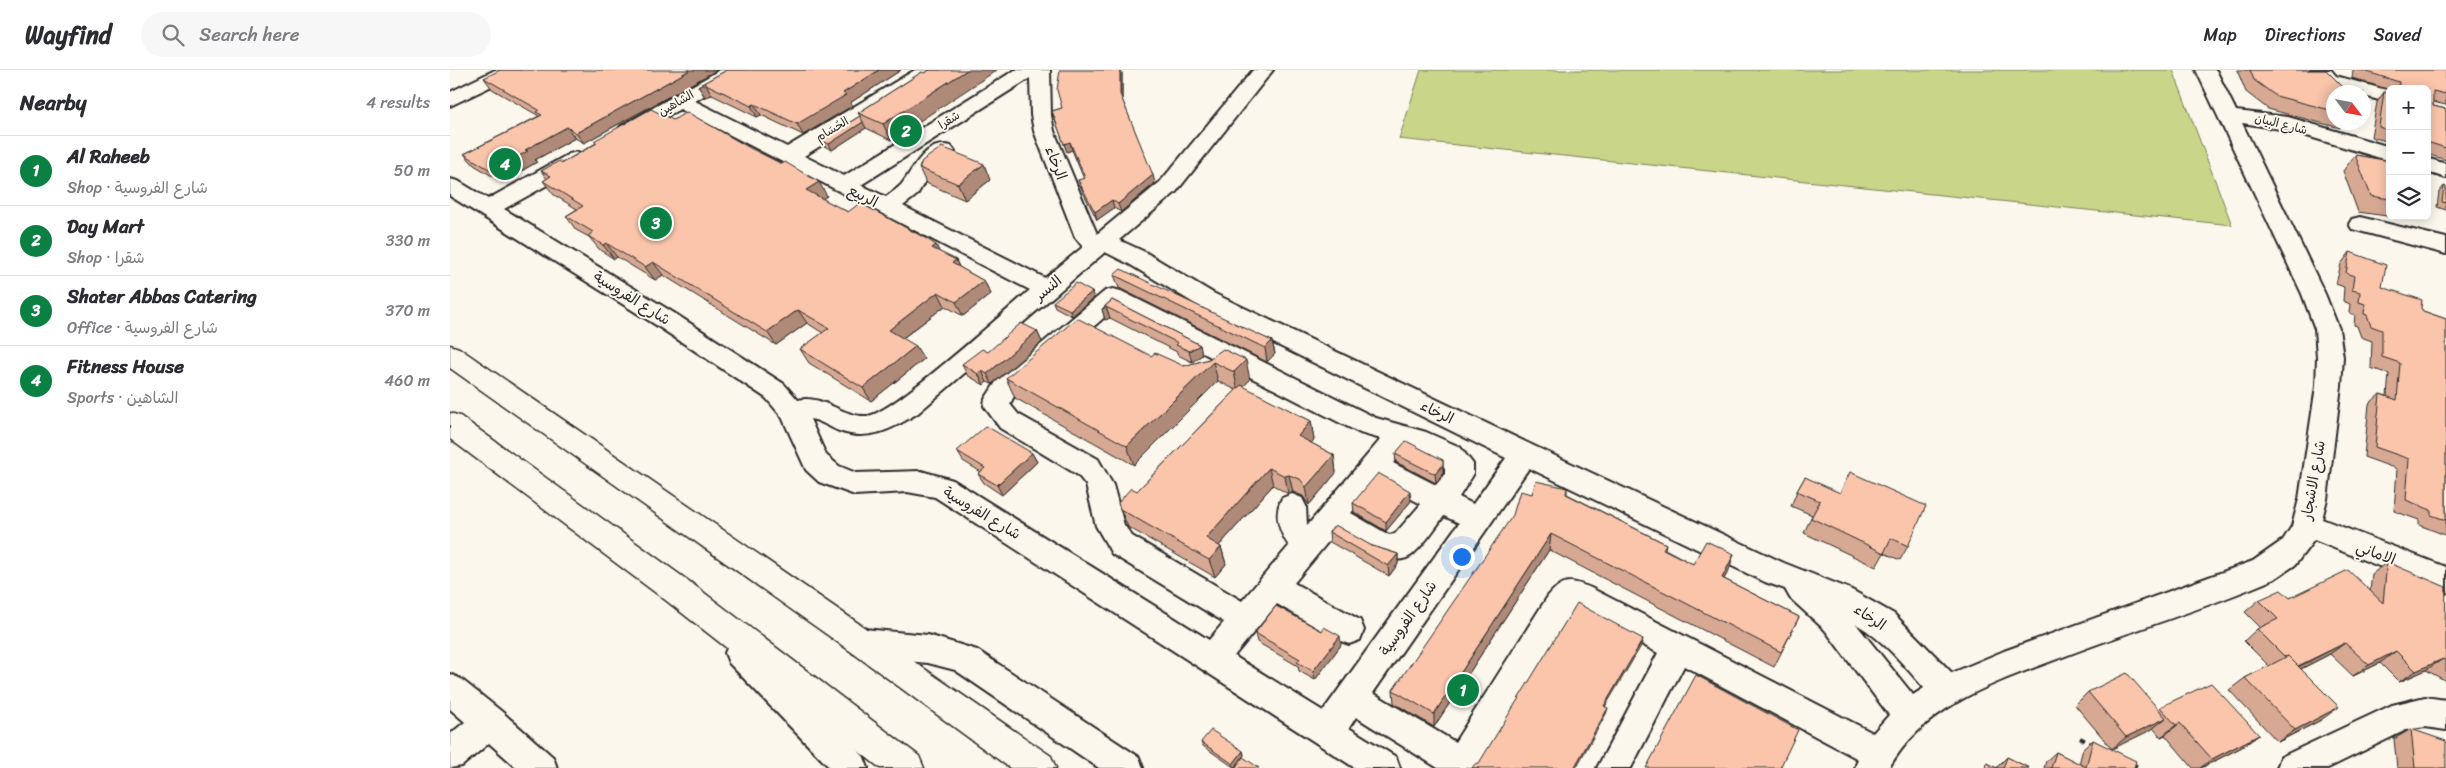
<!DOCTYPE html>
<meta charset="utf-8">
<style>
:root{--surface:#fff;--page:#f7f7f7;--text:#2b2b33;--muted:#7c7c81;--line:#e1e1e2;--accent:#0b8043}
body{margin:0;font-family:Sriracha,"Playpen Sans Arabic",sans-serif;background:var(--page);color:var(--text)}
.controls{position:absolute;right:15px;top:15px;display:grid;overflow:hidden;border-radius:8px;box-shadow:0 2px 12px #0003}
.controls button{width:45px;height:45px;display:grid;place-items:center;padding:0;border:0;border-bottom:1px solid var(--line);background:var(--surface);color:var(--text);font:25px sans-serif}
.compass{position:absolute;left:1876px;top:15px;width:45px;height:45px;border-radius:50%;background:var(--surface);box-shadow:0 2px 12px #0003;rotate:122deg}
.you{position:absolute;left:1011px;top:486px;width:18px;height:18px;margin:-12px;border:4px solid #fff;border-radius:50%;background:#1a73e8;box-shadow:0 0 0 8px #1a73e833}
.badge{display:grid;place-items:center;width:32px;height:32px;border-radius:50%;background:var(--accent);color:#fff;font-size:16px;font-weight:700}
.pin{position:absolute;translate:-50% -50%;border:2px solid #fff;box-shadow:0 1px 5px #0006}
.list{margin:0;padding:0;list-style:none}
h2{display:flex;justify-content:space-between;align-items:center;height:65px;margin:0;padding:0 20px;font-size:21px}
h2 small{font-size:16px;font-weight:400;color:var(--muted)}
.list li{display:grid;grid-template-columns:32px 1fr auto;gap:15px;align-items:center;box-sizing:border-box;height:70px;padding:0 20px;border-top:1px solid var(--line)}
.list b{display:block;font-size:19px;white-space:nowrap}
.list p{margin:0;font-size:16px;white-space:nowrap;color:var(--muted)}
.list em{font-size:16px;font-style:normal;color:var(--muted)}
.icon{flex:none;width:28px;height:28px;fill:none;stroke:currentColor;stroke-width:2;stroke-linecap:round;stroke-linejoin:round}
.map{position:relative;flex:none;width:1996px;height:698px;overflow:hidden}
header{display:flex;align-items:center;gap:30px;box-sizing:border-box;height:70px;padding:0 25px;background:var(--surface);border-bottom:1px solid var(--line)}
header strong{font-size:24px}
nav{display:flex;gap:28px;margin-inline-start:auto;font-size:18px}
.search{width:350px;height:45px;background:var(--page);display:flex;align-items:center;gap:12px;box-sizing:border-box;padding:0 18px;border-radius:28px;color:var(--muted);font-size:19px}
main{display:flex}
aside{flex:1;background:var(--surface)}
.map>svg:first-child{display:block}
.green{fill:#c9d689;stroke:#7a805a}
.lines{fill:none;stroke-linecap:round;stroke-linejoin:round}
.minor-casing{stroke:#2b2b2b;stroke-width:4}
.highway-casing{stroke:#2b2b2b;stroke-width:3}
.path{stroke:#2b2b2b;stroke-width:4;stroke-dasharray:5.5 4.5;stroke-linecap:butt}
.minor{fill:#fbf7ec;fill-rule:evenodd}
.highway{fill:#fbf7ec;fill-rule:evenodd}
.wall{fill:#d7a993;stroke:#2b2b2b}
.shaded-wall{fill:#af8a78;stroke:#2b2b2b}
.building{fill:#fac5ab;stroke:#2b2b2b}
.labels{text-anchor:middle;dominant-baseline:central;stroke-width:4;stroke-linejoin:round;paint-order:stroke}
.far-street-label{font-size:12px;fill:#2b2b2b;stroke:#fbf7ec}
.street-label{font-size:15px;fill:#2b2b2b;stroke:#fbf7ec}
</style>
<header>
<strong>Wayfind</strong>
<div class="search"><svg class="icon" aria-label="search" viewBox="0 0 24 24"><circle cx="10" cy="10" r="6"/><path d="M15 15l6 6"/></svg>Search here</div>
<nav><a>Map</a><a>Directions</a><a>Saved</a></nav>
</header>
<main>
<aside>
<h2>Nearby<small>4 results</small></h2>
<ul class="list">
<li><span class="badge">1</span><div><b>Al Raheeb</b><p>Shop · شارع الفروسية</p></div><em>50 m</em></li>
<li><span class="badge">2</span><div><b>Day Mart</b><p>Shop · شقرا</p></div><em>330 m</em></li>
<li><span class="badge">3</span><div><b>Shater Abbas Catering</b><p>Office · شارع الفروسية</p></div><em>370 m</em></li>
<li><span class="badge">4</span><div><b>Fitness House</b><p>Sports · الشاهين</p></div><em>460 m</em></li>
</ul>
</aside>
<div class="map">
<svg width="1996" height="698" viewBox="0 0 1996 698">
<rect width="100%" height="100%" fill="#fbf7ec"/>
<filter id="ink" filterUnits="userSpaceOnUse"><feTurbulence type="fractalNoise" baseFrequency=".02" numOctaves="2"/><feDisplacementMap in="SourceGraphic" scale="10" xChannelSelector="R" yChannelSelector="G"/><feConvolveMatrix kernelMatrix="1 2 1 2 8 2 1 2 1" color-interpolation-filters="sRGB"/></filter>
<g filter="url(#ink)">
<polygon class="green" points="971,0 1723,0 1782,155 949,69"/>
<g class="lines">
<g class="minor-casing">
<g id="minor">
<polygon points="45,0 70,0 67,4 0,36 0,22"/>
<path d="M270,0H294L291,4L245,31L337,77L465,0H489L486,4L354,86L394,106L565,0H600L601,45L604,61L647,164L710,112L803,0H823L726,122L669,170L695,182L763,223L1084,376L1334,493L1400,519L1444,544L1502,603L1554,581L1803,491L1833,470L1842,456L1849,429L1866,316L1867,287L1865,259L1852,224L1746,0H1766L1786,41L1838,47L1940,77V91L1837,60L1792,53L1875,224L1889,259L1893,287L1891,316L1877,429L1872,449L1996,497V523L1864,470L1845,495L1824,509C1757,538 1686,559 1618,585C1552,610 1476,632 1439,698H1405L1408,689L1234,596L1181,698H1147L1208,583L1125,538L1027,698H988L906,647L899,658L946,687L950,698H905L485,427L457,422L405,425L369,412L356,400L332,347L316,328L206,255L0,126V109L8,111L38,129L119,84L127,82L135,84L138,89L135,94L54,139L224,243L334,314L348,330C373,324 393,348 418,346C443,343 553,243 580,220L230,39L185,64L178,66L171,64L168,60L171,56ZM580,8L581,45L584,61L625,167L633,177L595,208L453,136L467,125L482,99L505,81L501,76C475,69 464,99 451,115C447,119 441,123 436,127L411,115ZM655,182L679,194L747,235L1056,388L1023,434L1009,427L1023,405V394L1010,377L976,362L926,348L671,221L663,219L655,221L546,312L535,329L534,336L550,358L628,405L636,415L646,456L662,484L774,552L759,570L503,410L471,401L406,403L389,396L376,385L360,349C370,350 379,357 389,361C419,372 442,359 468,343ZM665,238L910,363L931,369L857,456L856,436L852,428L842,424L832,428C823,445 829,461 839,476L792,531L682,466L674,455L663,415L648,389L568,344L560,334L564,326ZM956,377L990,393L995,398V404L986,415L943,393ZM1079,398L1315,512L1335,519L1340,528L1375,560L1439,645L1423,663L1141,518C1120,510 1114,508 1098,526L1005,672L923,623ZM928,411L971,434L945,464L939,465L901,443ZM994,446L1009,453L873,641L784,586L827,534L888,570L899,574L910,570L914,560L910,550L844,513L886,462C904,473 944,503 964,483C976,472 985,458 994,446ZM1406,554C1434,570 1453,594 1474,618L1463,625Z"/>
<path d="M1860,0H1881L1886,6L1940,21V33L1914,26V22C1893,22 1872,18 1860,0Z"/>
<polygon points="1977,88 1996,94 1996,108 1977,102"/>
<polygon points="1910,147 1996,168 1996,184 1902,159 1899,154 1902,149"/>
<polygon points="414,559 478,565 527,580 689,687 693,698 649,698 505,600 478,593 414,587 403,583 399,573 403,563"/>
<polygon points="290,569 301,573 392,664 414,687 418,698 380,698 279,593 275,583 279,573"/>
<polygon points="0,604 11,609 51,641 103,687 107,698 67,698 39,673 12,696 0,698 0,664 15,652 0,639"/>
<polygon points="1975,627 1996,630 1996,660 1975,657 1956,660 1878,698 1827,698 1831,687 1942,635"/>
</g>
</g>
<g class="highway-casing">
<g id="highway">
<polygon points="0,275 9,278 601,686 606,698 560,698 403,583 0,298"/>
<polygon points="0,343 10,346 240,512 469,686 474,698 430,698 218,532 0,369"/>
</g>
</g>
<g class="path">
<polyline points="1630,668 1643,675"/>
<polyline points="1682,694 1691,698"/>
</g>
<use href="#minor" class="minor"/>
<use href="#highway" class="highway"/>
</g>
<g class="wall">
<polygon points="267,0 134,73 125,68 85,90 87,92 52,112 24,95 14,84 89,46 42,19 34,8"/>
<polygon points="277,0 451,0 400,33 402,36 353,65 311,45 307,47 262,25 255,27 248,16"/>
<polygon points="1787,0 1876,0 1884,22 1884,52 1894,52 1890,58 1818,39 1796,22"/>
<polygon points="1903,0 1996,0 1996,35 1983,32 1983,36 1996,39 1996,90 1977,84 1977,19 1940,19 1940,20 1902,8"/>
<polygon points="472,2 441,70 416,58 382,80 374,76 371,70 410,46 408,43"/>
<polygon points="672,3 672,29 705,113 671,142 664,138 647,150 631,118 628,110 634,109 622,80 617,82 602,41 612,38"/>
<polygon points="1934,22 1940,23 1940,72 1921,67 1927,32"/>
<polygon points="223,50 377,126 372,129 398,142 486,175 489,182 506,190 509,197 534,211 541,224 513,246 495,236 453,268 474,289 421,331 359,293 350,279 373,263 357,253 326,275 213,205 205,210 167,187 164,189 149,179 139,167 126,160 116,146 127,139 104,125 93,111 97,109 91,101 112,93 146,73 144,71"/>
<polygon points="1905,85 1940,91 1940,146 1961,146 1958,149 1908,142 1893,101"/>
<polygon points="469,98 540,110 515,130 476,113"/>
<polygon points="1994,116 1996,117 1996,140 1987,137 1989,122"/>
<polygon points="1900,182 1932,217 1971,238 1973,241 1996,249 1996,463 1995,465 1969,455 1969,450 1944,441 1947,399 1914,387 1919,334 1930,324 1937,326 1939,304 1921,298 1922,271 1911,267 1907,256 1904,255 1905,245 1899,243 1900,234 1893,231 1894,217 1886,214 1891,194"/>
<polygon points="664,205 822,271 825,284 817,292 669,218"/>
<polygon points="642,222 644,228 622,246 605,237 603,232"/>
<polygon points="662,230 750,275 752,285 742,292 728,285 727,282 660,248 655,250 652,239"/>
<polygon points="587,261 592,272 542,314 537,312 534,315 517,305 512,294"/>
<polygon points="701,286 734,296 759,289 800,310 793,317 861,351 864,370 861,373 884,385 886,403 859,435 853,426 843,422 838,424 823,415 769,476 771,477 776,494 765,507 678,457 668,433 687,421 786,320 768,311 684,395 565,328 556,308"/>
<polygon points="507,381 582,383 587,392 552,425 534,413 528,404 531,402 513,391"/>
<polygon points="945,384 993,390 993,403 986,413 946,392"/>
<polygon points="1355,407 1458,476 1450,490 1434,483 1426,497 1354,463 1362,445 1341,436 1347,421"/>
<polygon points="1117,418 1117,424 1216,474 1215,479 1243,494 1279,500 1274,509 1349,547 1324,597 1099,480 984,657 944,633 943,620 1082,424"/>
<polygon points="961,431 936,461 904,442 903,433"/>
<polygon points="879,462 948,484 948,494 939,506 880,472"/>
<polygon points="1937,492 1996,557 1996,611 1976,600 1949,612 1930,593 1903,606 1880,584 1851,599 1871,650 1828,672 1779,620 1795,608 1819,596 1794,571 1807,559 1811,558 1795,542 1809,530 1920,521 1922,504"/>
<polygon points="805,563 891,575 865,610 849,601 848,596 807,572"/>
<polygon points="1638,622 1708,639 1710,637 1809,665 1792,677 1751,698 1743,698 1715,665 1711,667 1703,658 1662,679 1625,635"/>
<polygon points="1961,659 1996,698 1947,698 1944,669"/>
<polygon points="1643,670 1684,698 1594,698 1596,691 1606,682 1629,694 1633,679"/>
<polygon points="751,672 793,681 794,685 785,698 753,676"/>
<polygon points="1557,687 1579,698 1547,698 1548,696"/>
</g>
<g class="shaded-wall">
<polygon points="240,0 267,0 134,73 126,63"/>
<polygon points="429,0 451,0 400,33 402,36 353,65 347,54 393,23"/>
<polygon points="517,0 547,0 441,70 433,54"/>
<polygon points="670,0 671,0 672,3 672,32 670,24"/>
<polygon points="256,14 262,25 255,27 248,16"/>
<polygon points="304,34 311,45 307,47 301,36"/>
<polygon points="413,52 416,58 382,80 379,74"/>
<polygon points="117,57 125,68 85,90 87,92 52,112 42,101 75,80"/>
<polygon points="620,72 622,80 617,82 614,74"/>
<polygon points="534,94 540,110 515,130 508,114"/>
<polygon points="703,105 705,113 671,142 668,134"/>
<polygon points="369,112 377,126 364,134 356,120"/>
<polygon points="662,130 664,138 647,150 645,142"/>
<polygon points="156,173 167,187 164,189 153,175"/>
<polygon points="486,175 493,189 482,178"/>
<polygon points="506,190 512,204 502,193"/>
<polygon points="203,192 213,205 205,210 195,197"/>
<polygon points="534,211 541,224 513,246 506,232"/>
<polygon points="488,222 495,236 446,273 439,260"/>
<polygon points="642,222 644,228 622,246 620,240"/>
<polygon points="656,237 660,248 655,250 652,239"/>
<polygon points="348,240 357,253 326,275 317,262"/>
<polygon points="587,261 592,272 542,314 537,304"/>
<polygon points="822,271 825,284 817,292 815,278"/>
<polygon points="750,275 752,285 742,292 739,281"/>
<polygon points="466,276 474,289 421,331 413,318"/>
<polygon points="796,290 800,310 788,322 784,302"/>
<polygon points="763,292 768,311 684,395 677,376"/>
<polygon points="532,301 537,312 534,315 528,304"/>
<polygon points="861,351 864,370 851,384 848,366"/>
<polygon points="582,383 587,392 552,425 547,415"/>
<polygon points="884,385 886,403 859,435 856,417"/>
<polygon points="993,395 993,403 986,413 985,404"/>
<polygon points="819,398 823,415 761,485 756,468"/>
<polygon points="839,405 843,422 838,424 835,406"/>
<polygon points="960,421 961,431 936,461 936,452"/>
<polygon points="1101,464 1099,480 984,657 984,644"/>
<polygon points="771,477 776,494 765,507 759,490"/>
<polygon points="948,484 948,494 939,506 938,496"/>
<polygon points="1284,484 1279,500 1266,523 1272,508"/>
<polygon points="890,566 891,575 865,610 863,601"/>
<polygon points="1193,569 1191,576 1152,642 1154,636"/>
<polygon points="1895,573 1880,584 1831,609 1846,598"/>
<polygon points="1946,581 1930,593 1903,606 1919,595"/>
<polygon points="1993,589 1976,600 1949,612 1966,601"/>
<polygon points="1889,637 1871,650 1828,672 1845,660"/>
<polygon points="1158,638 1156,644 1126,698 1124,698"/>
<polygon points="1716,648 1701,660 1662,679 1676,667"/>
<polygon points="1730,653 1715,665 1711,667 1726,655"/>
<polygon points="1809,665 1792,677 1751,698 1750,698 1762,689"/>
<polygon points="793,681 794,685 785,698 783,694"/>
</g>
<g class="building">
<polygon points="50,0 240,0 126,63 117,57 75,80 78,81 42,101 14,84 92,45 86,42 89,40 34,8"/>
<polygon points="277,0 429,0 393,23 396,25 347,54 304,34 301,36 256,14 248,16"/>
<polygon points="480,0 517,0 433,54 408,43 472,2 474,3"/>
<polygon points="610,0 670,0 670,24 703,105 668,134 662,130 645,142 628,110 635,108 620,72 614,74 602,41 612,38 607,20"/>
<polygon points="1800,0 1876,0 1898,22 1884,22 1884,41 1826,26 1804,10"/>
<polygon points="1911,0 1996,0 1996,24 1983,21 1983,36 1996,39 1996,78 1977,72 1977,19 1949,19 1949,12"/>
<polygon points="1934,22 1940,23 1940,61 1929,57"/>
<polygon points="201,39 223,50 237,42 300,78 332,94 335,92 369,112 356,120 398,142 410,133 477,169 486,175 482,178 506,190 502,193 534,211 506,232 488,222 439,260 466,276 413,318 350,279 379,258 348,240 317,262 203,192 195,197 156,173 153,175 138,166 143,162 116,146 133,136 93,111 101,106 91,101 109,91 112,93 147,73 144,71"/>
<polygon points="410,46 413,52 379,74 371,70"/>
<polygon points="492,77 534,94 508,114 469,98 472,91"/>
<polygon points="1905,85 1940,91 1940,129 1921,126"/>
<polygon points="1994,116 1996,117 1996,133 1992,132"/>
<polygon points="1900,182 1936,195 1932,217 1972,230 1971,238 1973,241 1996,249 1996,450 1981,445 1981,440 1956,430 1959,389 1925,377 1930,324 1947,330 1950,293 1932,287 1932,260 1921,256 1917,245 1914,244 1915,234 1909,232 1910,222 1902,220 1904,206 1896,203"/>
<polygon points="671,199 822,271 815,278 664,205"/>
<polygon points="626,213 642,222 620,240 603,232"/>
<polygon points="662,230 750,275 739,281 726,275 728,273 656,237 652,239"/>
<polygon points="627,248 701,286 705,283 734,296 759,289 773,279 796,290 784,302 763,292 677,376 556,308"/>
<polygon points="571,253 587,261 537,304 532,301 528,304 512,294 532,279 538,282"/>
<polygon points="791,315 861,351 848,366 884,385 856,417 850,409 839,405 835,406 819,398 756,468 771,477 759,490 670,439 668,433 681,418 687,421"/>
<polygon points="536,356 582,383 547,415 528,404 535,398 507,381"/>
<polygon points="956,371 993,390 993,395 985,404 945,384"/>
<polygon points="1400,402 1476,436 1458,476 1441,468 1434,483 1361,448 1370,431 1347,421 1355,407 1390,423"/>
<polygon points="928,403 960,421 936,452 903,433"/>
<polygon points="1086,411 1117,418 1116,424 1216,474 1213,479 1243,494 1256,471 1284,484 1272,508 1349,547 1331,582 1101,464 984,644 943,620 1063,445 1070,421 1082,424"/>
<polygon points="885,455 922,476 948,484 938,496 879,462"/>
<polygon points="1937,492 1996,517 1995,557 1996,557 1996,591 1993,589 1966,601 1946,581 1919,595 1895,573 1848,596 1838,586 1835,587 1807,559 1828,549 1809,530 1831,520 1840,528 1898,500 1933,533"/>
<polygon points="1127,533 1193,569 1154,636 1158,638 1124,698 1022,698 1025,694 1029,693"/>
<polygon points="826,536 872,561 874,557 890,566 863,601 847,592 850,589 805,563"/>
<polygon points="1838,586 1889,637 1845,660 1795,608"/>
<polygon points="1677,603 1716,648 1676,667 1638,622"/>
<polygon points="1246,605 1348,660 1330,698 1196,698"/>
<polygon points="1761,613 1809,665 1762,689 1730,653 1726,655 1710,637"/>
<polygon points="1961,659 1996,671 1996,698 1965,698"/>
<polygon points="761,660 793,681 783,694 751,672"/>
<polygon points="1643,670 1686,691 1684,698 1601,698 1606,682 1636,697"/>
<polygon points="793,687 809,698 785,698"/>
<polygon points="1557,687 1579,698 1553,698"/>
<polygon points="1537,693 1547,698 1536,698"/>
</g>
</g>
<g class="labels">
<g class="far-street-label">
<text transform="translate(226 33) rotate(-30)">الشاهين</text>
<text transform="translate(499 50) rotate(-32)">شقرا</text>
<text transform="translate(1831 54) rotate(14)">شارع البيان</text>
<text transform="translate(382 59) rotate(-31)">الحُسَام</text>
</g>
<g class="street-label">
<text transform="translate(606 93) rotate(69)">الرخاء</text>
<text transform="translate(413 126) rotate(27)">الربيع</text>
<text transform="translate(598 218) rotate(-40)">النسر</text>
<text transform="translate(182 228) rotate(32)">شارع الفروسية</text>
<text transform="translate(987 342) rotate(26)">الرخاء</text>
<text transform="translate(1863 410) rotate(-80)">شارع الاشجار</text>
<text transform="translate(532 443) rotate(31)">شارع الفروسية</text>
<text transform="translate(1926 483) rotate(21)">الاماني</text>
<text transform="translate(1420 547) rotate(34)">الرخاء</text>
<text transform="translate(958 548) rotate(-55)">شارع الفروسية</text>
</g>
</g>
</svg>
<div class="controls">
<button>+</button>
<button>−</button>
<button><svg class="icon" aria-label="layers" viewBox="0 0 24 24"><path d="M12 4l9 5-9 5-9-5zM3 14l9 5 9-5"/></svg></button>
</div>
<svg class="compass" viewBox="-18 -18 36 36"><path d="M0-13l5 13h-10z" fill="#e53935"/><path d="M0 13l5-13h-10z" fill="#7c7c81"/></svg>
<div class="you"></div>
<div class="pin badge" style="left:1013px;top:620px">1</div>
<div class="pin badge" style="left:456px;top:61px">2</div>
<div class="pin badge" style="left:206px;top:153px">3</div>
<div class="pin badge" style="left:55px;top:94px">4</div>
</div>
</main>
